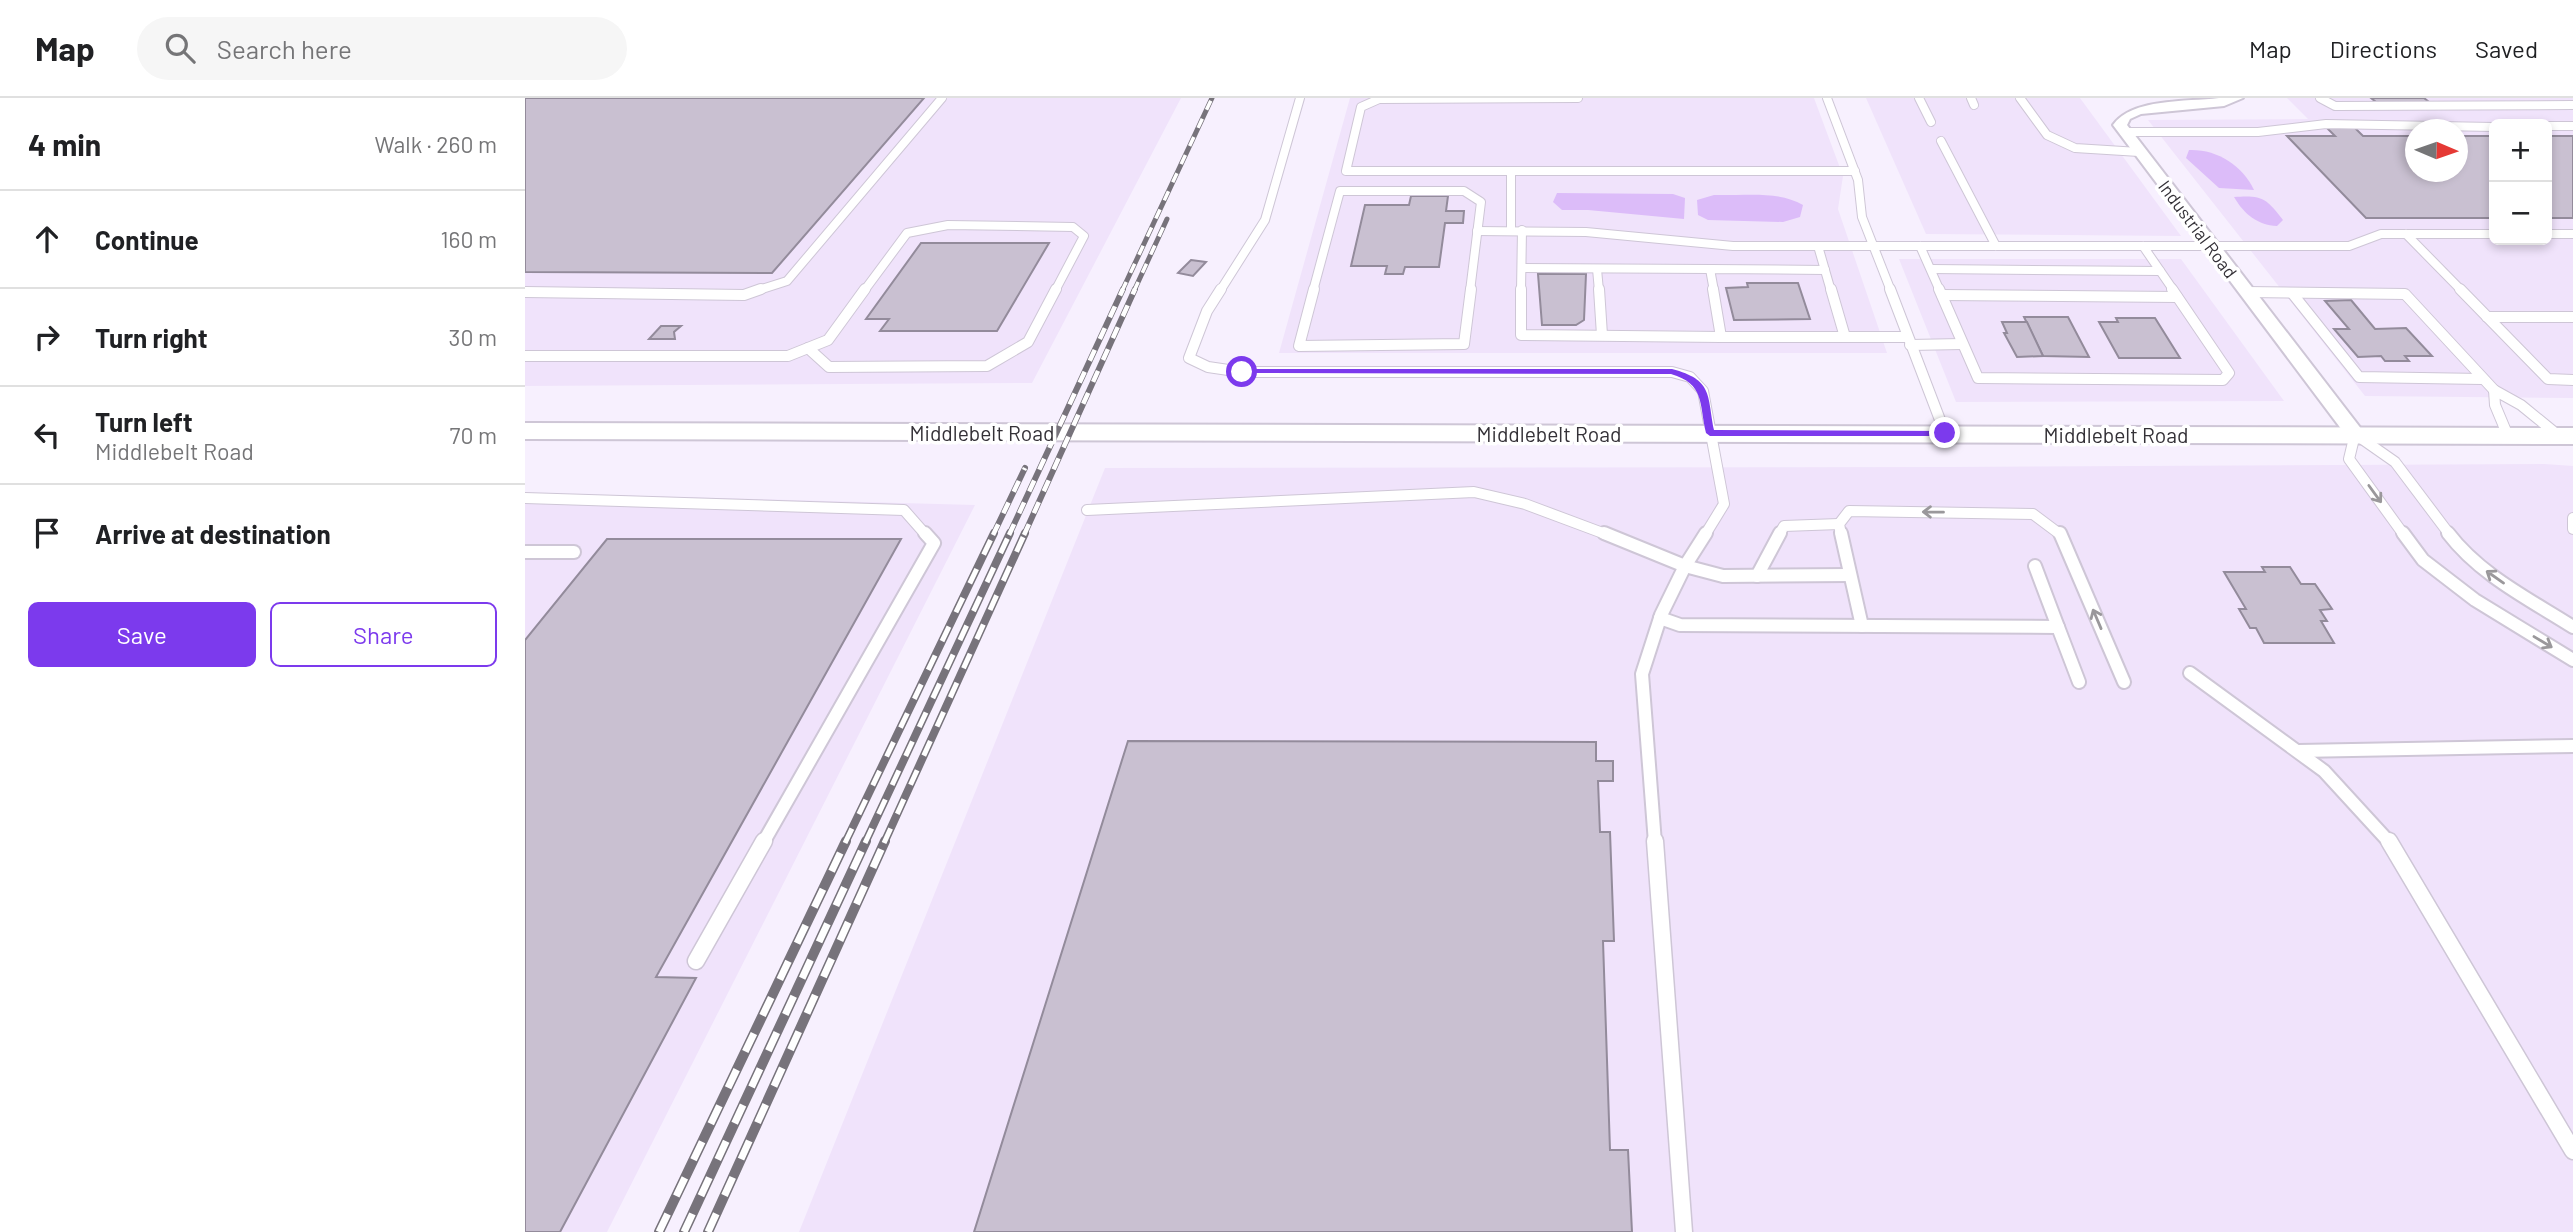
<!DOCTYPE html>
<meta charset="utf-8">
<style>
:root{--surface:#fff;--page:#f6f6f6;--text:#202124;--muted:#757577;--line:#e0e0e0;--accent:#7c3aed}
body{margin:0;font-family:Barlow,sans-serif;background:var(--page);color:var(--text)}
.controls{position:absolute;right:21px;top:21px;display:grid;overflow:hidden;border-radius:10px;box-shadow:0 4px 10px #0003}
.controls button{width:63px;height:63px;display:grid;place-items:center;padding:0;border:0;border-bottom:2px solid var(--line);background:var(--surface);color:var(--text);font:35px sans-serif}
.compass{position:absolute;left:1880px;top:21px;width:63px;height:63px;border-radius:50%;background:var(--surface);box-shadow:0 4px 10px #0003;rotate:92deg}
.stop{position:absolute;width:21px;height:21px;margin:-16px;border:5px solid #7c3aed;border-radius:50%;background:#fff}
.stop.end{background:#7c3aed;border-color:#fff;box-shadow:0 2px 7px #0008}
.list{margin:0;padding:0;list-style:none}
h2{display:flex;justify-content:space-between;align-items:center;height:91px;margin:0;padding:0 28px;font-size:30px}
h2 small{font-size:23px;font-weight:400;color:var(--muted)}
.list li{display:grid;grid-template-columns:46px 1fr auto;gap:21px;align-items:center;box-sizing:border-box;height:98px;padding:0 28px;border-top:2px solid var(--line)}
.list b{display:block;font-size:26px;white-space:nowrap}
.list p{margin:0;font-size:23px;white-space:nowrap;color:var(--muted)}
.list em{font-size:23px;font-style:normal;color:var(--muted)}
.actions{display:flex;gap:14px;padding:21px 28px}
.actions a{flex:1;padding:16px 0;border:2px solid var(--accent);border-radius:10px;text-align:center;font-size:24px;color:var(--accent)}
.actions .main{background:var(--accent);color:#fff}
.icon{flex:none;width:38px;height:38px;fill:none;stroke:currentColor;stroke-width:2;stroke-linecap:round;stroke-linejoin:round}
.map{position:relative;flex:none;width:2048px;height:1134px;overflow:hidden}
header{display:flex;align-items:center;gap:42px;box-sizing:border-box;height:98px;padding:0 35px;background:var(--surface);border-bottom:2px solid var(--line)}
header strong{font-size:33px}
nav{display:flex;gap:38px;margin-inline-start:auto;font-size:24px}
.search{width:490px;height:63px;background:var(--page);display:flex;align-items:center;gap:18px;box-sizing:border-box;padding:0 24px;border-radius:38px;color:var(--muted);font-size:26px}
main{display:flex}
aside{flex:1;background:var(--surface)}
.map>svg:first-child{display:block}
.built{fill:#f0e3fb;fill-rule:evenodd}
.water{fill:#dcbcf9}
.building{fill:#c9c0d1;stroke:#938b9b;stroke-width:2}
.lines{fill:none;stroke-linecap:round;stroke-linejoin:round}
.service-far3-casing{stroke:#cec6d6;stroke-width:10}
.service-far2-casing{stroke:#cec6d6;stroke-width:12}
.service-far1-casing{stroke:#cec6d6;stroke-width:16}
.service-casing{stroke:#cec6d6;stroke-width:19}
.minor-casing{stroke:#cec6d6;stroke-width:4}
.secondary-casing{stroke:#cec6d6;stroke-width:4}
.service-far3{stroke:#fff;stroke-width:8}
.service-far2{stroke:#fff;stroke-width:10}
.service-far1{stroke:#fff;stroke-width:12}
.service{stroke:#fff;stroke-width:16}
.minor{fill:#fff;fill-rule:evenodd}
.secondary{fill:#fff;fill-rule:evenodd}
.rail-far3-casing{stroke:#77737b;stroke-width:5}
.rail-far2-casing{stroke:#77737b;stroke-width:6}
.rail-far1-casing{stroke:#77737b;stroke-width:8}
.rail-casing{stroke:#77737b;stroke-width:10}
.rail-far3{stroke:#fff;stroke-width:3.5;stroke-dasharray:10;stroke-linecap:butt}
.rail-far2{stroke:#fff;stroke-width:4.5;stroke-dasharray:12;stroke-linecap:butt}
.rail-far1{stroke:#fff;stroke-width:5;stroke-dasharray:16;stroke-linecap:butt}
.rail{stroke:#fff;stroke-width:7;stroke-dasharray:20;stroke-linecap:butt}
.oneway{stroke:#9a989b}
.route{fill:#7c3aed}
.labels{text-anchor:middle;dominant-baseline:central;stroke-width:7;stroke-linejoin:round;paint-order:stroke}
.far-street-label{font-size:18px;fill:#343137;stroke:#fff}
.street-label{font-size:21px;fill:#343137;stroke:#fff}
</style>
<header>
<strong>Map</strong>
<div class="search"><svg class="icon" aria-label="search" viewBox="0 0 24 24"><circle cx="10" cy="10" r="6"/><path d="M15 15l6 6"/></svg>Search here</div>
<nav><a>Map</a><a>Directions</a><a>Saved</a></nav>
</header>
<main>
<aside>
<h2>4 min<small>Walk · 260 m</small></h2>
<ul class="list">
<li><svg class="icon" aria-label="ahead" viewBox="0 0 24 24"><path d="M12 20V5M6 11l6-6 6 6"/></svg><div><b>Continue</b></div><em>160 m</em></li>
<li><svg class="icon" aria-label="right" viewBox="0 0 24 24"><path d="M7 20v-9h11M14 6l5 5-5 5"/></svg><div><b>Turn right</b></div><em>30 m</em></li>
<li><svg class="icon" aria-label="left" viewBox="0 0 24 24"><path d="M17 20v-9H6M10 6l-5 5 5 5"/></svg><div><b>Turn left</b><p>Middlebelt Road</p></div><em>70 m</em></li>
<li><svg class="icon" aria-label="arrive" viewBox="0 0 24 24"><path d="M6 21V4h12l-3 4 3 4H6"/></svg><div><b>Arrive at destination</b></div></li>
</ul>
<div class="actions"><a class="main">Save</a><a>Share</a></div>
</aside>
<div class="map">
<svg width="2048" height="1134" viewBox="0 0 2048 1134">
<rect width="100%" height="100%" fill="#f7f0fe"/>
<g class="built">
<polygon points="0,0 656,0 507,285 0,288"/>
<polygon points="825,0 1289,0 1318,78 1313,111 1362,255 754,255"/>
<polygon points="1341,0 1555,0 1656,138 1401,136"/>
<path d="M1762,0H2048V300L1840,298L1623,22L1783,21ZM1969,26H2022V142H1969ZM1890,32H1932V74H1890Z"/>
<polygon points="1374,161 1656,161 1759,303 1431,304"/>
<polygon points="2019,366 2048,368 2048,1134 274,1134 580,370 1427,369"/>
<polygon points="0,395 450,407 82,1134 0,1134"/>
</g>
<g class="water">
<path d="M1664,52C1692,51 1717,67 1729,92L1694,90L1661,60Z"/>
<polygon points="1032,95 1148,96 1160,100 1159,121 1063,112 1037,112 1028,104"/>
<path d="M1189,97C1218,98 1253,92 1278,107L1275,119L1258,124L1183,122L1173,117L1172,102Z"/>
<path d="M1709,99C1737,97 1741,100 1758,122L1752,128C1732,127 1719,116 1709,99Z"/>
</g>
<g class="building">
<polygon points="0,0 399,0 247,175 0,174"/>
<polygon points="1846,0 1899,0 1904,4 1851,4"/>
<polygon points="1802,30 1830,30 1838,38 1890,38 1890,74 1932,74 1932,38 1969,38 1969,120 1841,120 1762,38 1810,38"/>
<rect x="2022" y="38" width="26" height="82"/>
<polygon points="886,98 923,98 921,113 939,113 938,125 920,125 914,169 880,169 878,176 860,176 862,168 826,168 840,107 884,107"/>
<polygon points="396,145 524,145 472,233 355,233 364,221 341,221"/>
<polygon points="666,162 681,164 668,178 653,175"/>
<polygon points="1013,176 1061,176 1059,222 1051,227 1017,227"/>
<polygon points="1222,185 1273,185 1285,221 1209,222 1201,190 1223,189"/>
<polygon points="1826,202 1850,231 1881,230 1907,258 1880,258 1884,263 1860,263 1856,258 1833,259 1809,231 1824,231 1800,203"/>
<polygon points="1499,219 1543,219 1564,259 1518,258"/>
<polygon points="1591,220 1630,220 1655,260 1594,260 1574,224 1593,224"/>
<polygon points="1477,224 1502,224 1518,258 1492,259 1479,235 1482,235"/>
<polygon points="136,228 156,228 149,234 150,241 124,241"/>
<polygon points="82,441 376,441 131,879 171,880 35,1134 0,1134 0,542"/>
<polygon points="1737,469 1765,469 1776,486 1790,486 1807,511 1795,512 1802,523 1796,523 1809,545 1739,545 1731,530 1725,530 1714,511 1721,511 1699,474 1740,474"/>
<polygon points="603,643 1071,644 1071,663 1088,663 1088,683 1073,683 1075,734 1085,734 1089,843 1078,843 1085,1052 1103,1052 1107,1134 449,1134"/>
</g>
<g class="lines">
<g class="service-far3-casing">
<g id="service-far3">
<polyline points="1053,0 854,1 836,9 821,73 1330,73"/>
<polyline points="1302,0 1333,82 1337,119 1366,193"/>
<polyline points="1394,0 1406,24"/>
<polyline points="1446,0 1449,7"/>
<polyline points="1495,0 1522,37 1550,50 1614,54"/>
<polyline points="1795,0 1810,8 2048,7"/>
<polyline points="2022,28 2048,28"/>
<polyline points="1599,34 1733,34 1801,26 1969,29"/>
<polyline points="1416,43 1471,148"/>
<polyline points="986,73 986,133"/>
<polyline points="952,133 1061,134 1208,148 1824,148 1856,136 1969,136"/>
<polyline points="1881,136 1937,193"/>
<polyline points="2022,136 2048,136"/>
<polyline points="1293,148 1306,193"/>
<polyline points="1395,148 1415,193"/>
<polyline points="1618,148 1649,193"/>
<polyline points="997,170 1185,171"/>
<polyline points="1072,171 1074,193"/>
<polyline points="1406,171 1635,173"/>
<polyline points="231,193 262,183 417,0"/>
<polyline points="339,193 382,135 423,127 548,129 559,138 530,193"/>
<polyline points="695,193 740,122 775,0"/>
<polyline points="788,193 815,93 939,93 956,104 945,193"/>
<polyline points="996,193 997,132"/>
<polyline points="1189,193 1185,171 1300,172"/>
</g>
</g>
<g class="service-far2-casing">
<g id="service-far2">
<polyline points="696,191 682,213 664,260 683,269 717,274 1147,274 1165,279 1178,293 1199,406 1180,437"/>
<polyline points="789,191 774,248 939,246 946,191"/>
<polyline points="996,191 996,237 1196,239"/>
<polyline points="1074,191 1077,237"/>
<polyline points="1188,191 1196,239 1320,239"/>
<polyline points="1306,191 1320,239 1382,239"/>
<polyline points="1365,191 1420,335"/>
<polyline points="1414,191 1453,280 1698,282 1704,275 1647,191"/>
<polyline points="1935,191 2023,281 2048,282"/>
<polyline points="0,194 219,197 236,191"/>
<polyline points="1721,194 1880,196 1969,292"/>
<polyline points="1767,195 1834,279 1957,281"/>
<polyline points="1417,197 1652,199"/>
<polyline points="1962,219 2048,219"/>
<polyline points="1385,247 1437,246"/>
<polyline points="283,250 304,269 462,268 503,244 531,191"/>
<polyline points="0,258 263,258 303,242 340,191"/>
<polyline points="1983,338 1970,307 1969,292 1996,307 2034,338"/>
<polyline points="0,400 379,412 401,437"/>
<polyline points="562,412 949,394 1000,406 1083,437"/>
<polyline points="2048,420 2048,431"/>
<polyline points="1254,437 1259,428 1314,426"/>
<polyline points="1316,437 1314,426 1324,413 1508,416 1536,437"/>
<polyline points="1879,437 1824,361 1830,336 1870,364 1925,437"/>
</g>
</g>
<g class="service-far1-casing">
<g id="service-far1">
<polyline points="1079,435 1160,468 1198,478 1325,477"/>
<polyline points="1316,435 1337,528"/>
<polyline points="1535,435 1599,584"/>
<polyline points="1878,435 1898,462 1950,502 2048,562"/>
<path d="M1923,435C1955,477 2004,501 2048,529"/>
<polyline points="0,454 49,454"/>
<polyline points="1510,468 1533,529"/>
<polyline points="1232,478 1255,435"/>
<polyline points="1135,520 1155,527 1533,529 1554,584"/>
<polyline points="1665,575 1799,673 1865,745"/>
<polyline points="1773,653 2048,648"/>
<polyline points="238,745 409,445 400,435"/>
<polyline points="1130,745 1117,576 1136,517 1160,468 1181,435"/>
</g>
</g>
<g class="service-casing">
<g id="service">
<polyline points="1130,743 1159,1134"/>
<polyline points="1864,743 2048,1053"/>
<polyline points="171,863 239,743"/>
</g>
</g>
<g class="minor-casing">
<path id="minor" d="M1694,0H1718L1699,8L1616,16L1605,21L1602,27L1837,332L1840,336L1837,340H1823L1588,27C1607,0 1661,4 1694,0Z"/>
</g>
<g class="secondary-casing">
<polygon id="secondary" points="0,325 2048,330 2048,346 0,341"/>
</g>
<use href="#service-far3" class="service-far3"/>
<use href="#service-far2" class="service-far2"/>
<use href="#service-far1" class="service-far1"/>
<use href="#service" class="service"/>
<use href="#minor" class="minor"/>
<use href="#secondary" class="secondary"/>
<g class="rail-far3-casing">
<g id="rail-far3">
<polyline points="597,193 687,0"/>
<polyline points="609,193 642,121"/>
</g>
</g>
<g class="rail-far2-casing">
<g id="rail-far2">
<polyline points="468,437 500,370"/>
<polyline points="484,437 598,191"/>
<polyline points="499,437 610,191"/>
</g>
</g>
<g class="rail-far1-casing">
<g id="rail-far1">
<polyline points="320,745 469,435"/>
<polyline points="340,745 485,435"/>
<polyline points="359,745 500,435"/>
</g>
</g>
<g class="rail-casing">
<g id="rail">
<polyline points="134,1134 321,743"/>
<polyline points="159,1134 341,743"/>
<polyline points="183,1134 360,743"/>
</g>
</g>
<use href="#rail-far3" class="rail-far3"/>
<use href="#rail-far2" class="rail-far2"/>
<use href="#rail-far1" class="rail-far1"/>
<use href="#rail" class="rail"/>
</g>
<defs><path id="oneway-shaft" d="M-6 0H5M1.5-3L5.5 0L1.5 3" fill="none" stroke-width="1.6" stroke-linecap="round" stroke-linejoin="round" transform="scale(1.75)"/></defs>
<g class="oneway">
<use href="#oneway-shaft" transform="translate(1850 396) rotate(54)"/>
<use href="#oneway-shaft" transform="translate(1408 414) rotate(-179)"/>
<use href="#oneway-shaft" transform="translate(1970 479) rotate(-145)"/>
<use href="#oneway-shaft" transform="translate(1572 521) rotate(-113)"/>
<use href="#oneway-shaft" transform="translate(2018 544) rotate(31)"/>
</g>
<path class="route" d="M717,271H1147C1188,282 1182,296 1189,332L1420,333L1424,335L1420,338H1185L1181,335C1174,305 1180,286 1146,276L714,275L713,274Z"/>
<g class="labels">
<g class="far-street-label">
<text transform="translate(1673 131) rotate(53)">Industrial Road</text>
</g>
<g class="street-label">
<text x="457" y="334">Middlebelt Road</text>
<text x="1024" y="335">Middlebelt Road</text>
<text x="1591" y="336">Middlebelt Road</text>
</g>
</g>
</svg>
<div class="controls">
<button>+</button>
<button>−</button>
</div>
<svg class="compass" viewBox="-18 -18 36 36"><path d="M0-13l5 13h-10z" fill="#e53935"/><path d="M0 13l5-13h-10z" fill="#757577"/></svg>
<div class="stop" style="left:717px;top:274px"></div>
<div class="stop end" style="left:1420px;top:335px"></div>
</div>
</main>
